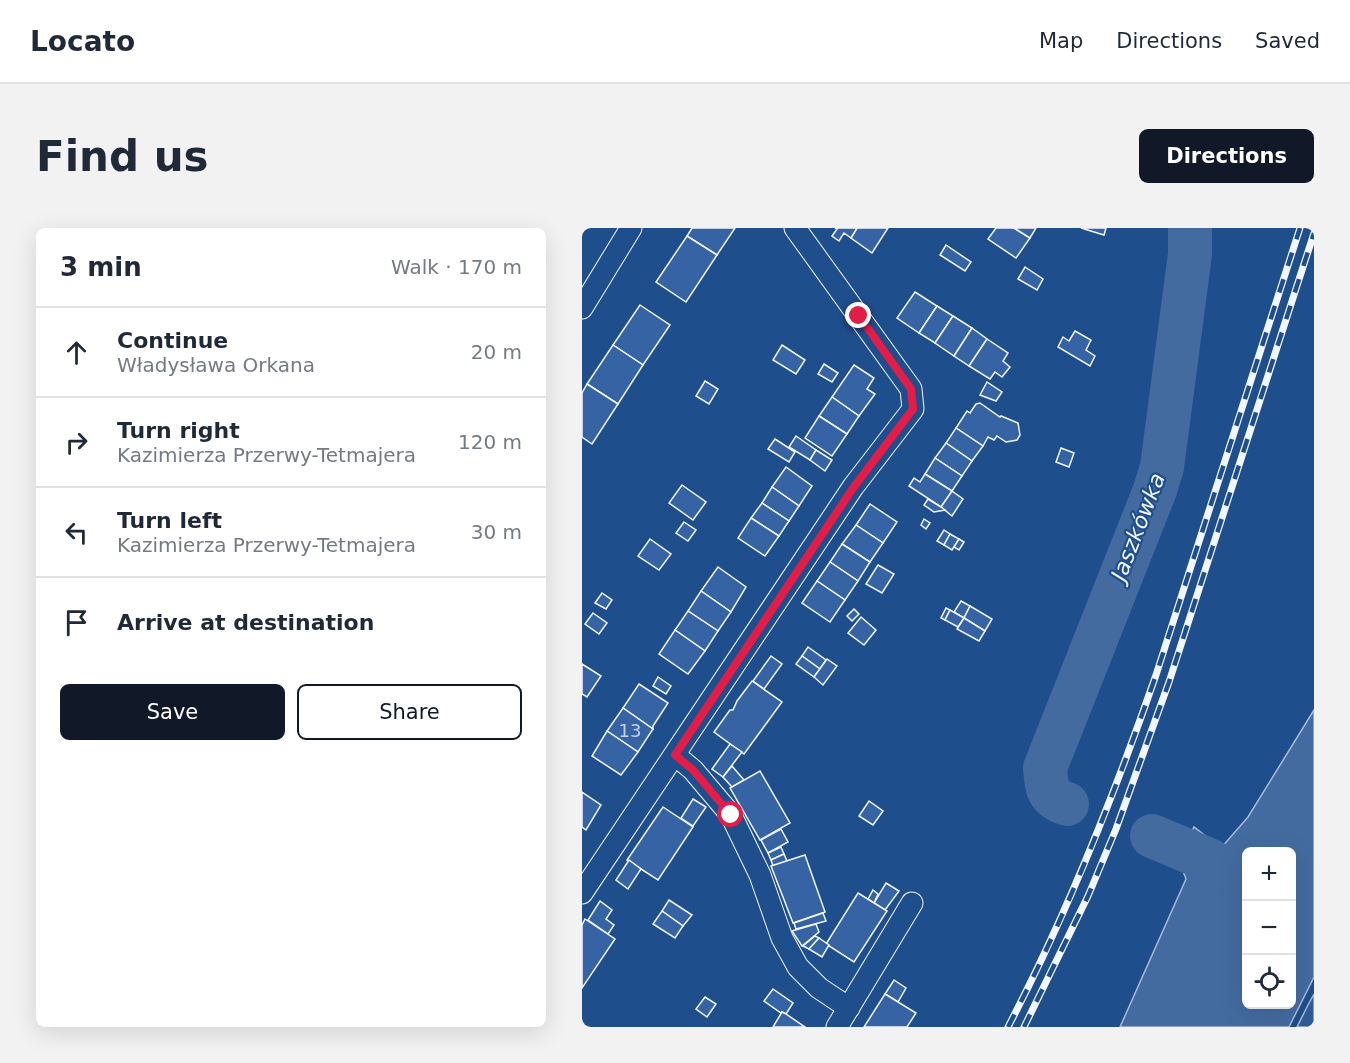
<!DOCTYPE html>
<meta charset="utf-8">
<style>
:root{--surface:#fff;--page:#f2f2f3;--text:#1f2937;--muted:#747a83;--line:#e0e1e3;--accent:#111827}
body{margin:0;font-family:"DejaVu Sans",sans-serif;background:var(--page);color:var(--text)}
.controls{position:absolute;right:18px;bottom:18px;display:grid;overflow:hidden;border-radius:9px;box-shadow:0 6px 24px #0002}
.controls button{width:54px;height:54px;display:grid;place-items:center;padding:0;border:0;border-bottom:2px solid var(--line);background:var(--surface);color:var(--text);font:30px sans-serif}
.stop{position:absolute;width:18px;height:18px;margin:-14px;border:4px solid #e11d48;border-radius:50%;background:#fff}
.stop.end{background:#e11d48;border-color:#fff;box-shadow:0 2px 6px #0008}
.list{margin:0;padding:0;list-style:none}
h2{display:flex;justify-content:space-between;align-items:center;height:78px;margin:0;padding:0 24px;font-size:26px}
h2 small{font-size:20px;font-weight:400;color:var(--muted)}
.list li{display:grid;grid-template-columns:39px 1fr auto;gap:18px;align-items:center;box-sizing:border-box;height:90px;padding:0 24px;border-top:2px solid var(--line)}
.list b{display:block;font-size:22px;white-space:nowrap}
.list p{margin:0;font-size:20px;white-space:nowrap;color:var(--muted)}
.list em{font-size:20px;font-style:normal;color:var(--muted)}
.actions{display:flex;gap:12px;padding:18px 24px}
.actions a{flex:1;padding:14px 0;border:2px solid var(--accent);border-radius:9px;text-align:center;font-size:21px;color:var(--accent)}
.actions .main{background:var(--accent);color:#fff}
.icon{flex:none;width:33px;height:33px;fill:none;stroke:currentColor;stroke-width:2;stroke-linecap:round;stroke-linejoin:round}
.map{position:relative;flex:none;width:732px;height:799px;overflow:hidden;border-radius:9px}
header{display:flex;align-items:center;gap:36px;box-sizing:border-box;height:84px;padding:0 30px;background:var(--surface);border-bottom:2px solid var(--line)}
header strong{font-size:28px}
nav{display:flex;gap:33px;margin-inline-start:auto;font-size:21px}
.intro{display:flex;align-items:center;justify-content:space-between;box-sizing:border-box;height:144px;padding:0 36px}
h1{margin:0;font-size:42px}
.button{padding:15px 27px;border-radius:9px;background:var(--accent);color:#fff;font-size:21px;font-weight:700}
main{display:flex;gap:36px;padding:0 36px}
aside{flex:1;background:var(--surface);border-radius:9px;box-shadow:0 6px 24px #0002}
.map>svg:first-child{display:block}
.built{fill:#305b95;stroke:#a8bbd7;stroke-width:1.5}
.water{fill:#446ba0;stroke:#a8bbd7;stroke-width:1.5;fill-rule:evenodd}
.lines{fill:none;stroke-linecap:round;stroke-linejoin:round}
.river{stroke:#446ba0;stroke-width:44}
.building{fill:#3563a3;stroke:#f2f6ff;stroke-width:1.5}
.street-casing{stroke:#f2f6ff;stroke-width:23}
.street{stroke:#1f4e8c;stroke-width:21}
.rail-casing{stroke:#f2f6ff;stroke-width:7}
.rail{stroke:#1f4e8c;stroke-width:4.5;stroke-dasharray:14;stroke-linecap:butt}
.route{stroke:#e11d48;stroke-width:8}
.labels{text-anchor:middle;dominant-baseline:central;stroke-width:4.5;stroke-linejoin:round;paint-order:stroke}
.number-label{font-size:18px;fill:#c3d1e8}
.water-label{font-size:22px;font-style:italic;fill:#f2f6ff;stroke:#1f4e8c}
</style>
<header>
<strong>Locato</strong>
<nav><a>Map</a><a>Directions</a><a>Saved</a></nav>
</header>
<div class="intro"><h1>Find us</h1><a class="button">Directions</a></div>
<main>
<aside>
<h2>3 min<small>Walk · 170 m</small></h2>
<ul class="list">
<li><svg class="icon" aria-label="ahead" viewBox="0 0 24 24"><path d="M12 20V5M6 11l6-6 6 6"/></svg><div><b>Continue</b><p>Władysława Orkana</p></div><em>20 m</em></li>
<li><svg class="icon" aria-label="right" viewBox="0 0 24 24"><path d="M7 20v-9h11M14 6l5 5-5 5"/></svg><div><b>Turn right</b><p>Kazimierza Przerwy-Tetmajera</p></div><em>120 m</em></li>
<li><svg class="icon" aria-label="left" viewBox="0 0 24 24"><path d="M17 20v-9H6M10 6l-5 5 5 5"/></svg><div><b>Turn left</b><p>Kazimierza Przerwy-Tetmajera</p></div><em>30 m</em></li>
<li><svg class="icon" aria-label="arrive" viewBox="0 0 24 24"><path d="M6 21V4h12l-3 4 3 4H6"/></svg><div><b>Arrive at destination</b></div></li>
</ul>
<div class="actions"><a class="main">Save</a><a>Share</a></div>
</aside>
<div class="map">
<svg width="732" height="799" viewBox="0 0 732 799">
<rect width="100%" height="100%" fill="#1f4e8c"/>
<polygon class="built" points="732,766 732,799 715,799 726,777"/>
<path class="water" d="M732,482V749L707,799H538L604,651L596,629L612,599L639,620L666,589ZM664,624H710V776H664Z"/>
<g class="lines">
<g class="river">
<path d="M485,576C464,569 465,559 463,540L573,262L580,239L608,26V0"/>
<polyline points="570,608 627,632 664,654"/>
</g>
</g>
<g class="building">
<polygon points="110,0 153,0 135,27 105,8"/>
<polygon points="275,0 306,0 290,25 269,10"/>
<polygon points="275,0 269,10 262,5 257,13 250,8 255,1 253,0"/>
<polygon points="414,0 432,0 448,10 434,30 406,11"/>
<polygon points="432,0 454,0 448,10"/>
<polygon points="499,0 524,0 522,7"/>
<polygon points="105,8 135,27 104,74 74,54"/>
<polygon points="364,17 389,34 383,43 358,27"/>
<polygon points="443,39 461,51 455,62 436,51"/>
<polygon points="333,64 355,78 337,105 315,90"/>
<polygon points="58,77 88,97 61,137 31,117"/>
<polygon points="355,78 371,88 353,115 337,105"/>
<polygon points="371,88 390,100 372,128 353,115"/>
<polygon points="390,100 405,111 387,138 372,128"/>
<polygon points="493,103 509,112 504,122 513,128 508,138 476,119 481,109 487,113"/>
<polygon points="405,111 426,125 421,133 428,139 420,149 413,144 408,151 387,138"/>
<polygon points="31,117 61,137 36,176 5,156"/>
<polygon points="200,117 223,132 214,146 191,132"/>
<polygon points="242,136 256,145 250,154 236,146"/>
<polygon points="272,137 292,150 285,161 293,166 277,188 250,169"/>
<polygon points="123,153 136,161 127,176 114,168"/>
<polygon points="405,154 420,164 414,173 398,167"/>
<polygon points="5,156 36,176 10,216 0,209 0,165"/>
<polygon points="250,169 277,188 265,206 237,188"/>
<polygon points="398,175 418,189 419,188 436,195 438,207 435,212 424,214 415,208 412,212 406,209 401,218 374,200 385,183 388,185 394,176"/>
<polygon points="237,188 265,206 250,228 223,210"/>
<polygon points="374,200 401,218 390,233 364,215"/>
<polygon points="214,208 234,222 228,232 207,219"/>
<polygon points="193,211 213,224 207,234 186,221"/>
<polygon points="364,215 390,233 380,248 353,230"/>
<polygon points="479,220 492,225 487,239 474,234"/>
<polygon points="234,222 250,232 243,243 228,232"/>
<polygon points="353,230 380,248 370,263 343,246"/>
<polygon points="204,239 230,258 217,278 190,259"/>
<polygon points="343,246 370,263 359,279 327,258 332,250 338,254"/>
<polygon points="100,257 124,274 111,292 87,275"/>
<polygon points="190,259 217,278 207,293 180,275"/>
<polygon points="370,263 381,271 370,288 359,279"/>
<polygon points="346,271 359,279 363,282 352,284 342,277"/>
<polygon points="180,275 207,293 197,308 169,290"/>
<polygon points="288,276 315,294 301,315 274,297"/>
<polygon points="169,290 197,308 183,328 156,310"/>
<polygon points="342,291 348,295 344,301 339,297"/>
<polygon points="102,294 114,302 106,313 94,305"/>
<polygon points="274,297 301,315 288,334 260,316"/>
<polygon points="362,302 368,306 362,317 355,313"/>
<polygon points="368,306 377,311 370,322 362,317"/>
<polygon points="68,311 89,326 77,342 56,328"/>
<polygon points="377,311 382,314 377,322 372,319"/>
<polygon points="260,316 288,334 276,353 248,334"/>
<polygon points="248,334 276,353 263,372 235,353"/>
<polygon points="296,337 312,346 300,365 284,356"/>
<polygon points="136,339 164,359 149,384 119,363"/>
<polygon points="235,353 263,372 248,394 220,375"/>
<polygon points="119,363 149,384 136,403 106,383"/>
<polygon points="20,365 30,372 24,381 13,375"/>
<polygon points="379,373 388,378 382,390 372,384"/>
<polygon points="388,378 410,391 403,403 382,390"/>
<polygon points="364,380 368,382 363,392 359,390"/>
<polygon points="272,381 277,386 270,393 265,388"/>
<polygon points="368,382 382,390 376,399 363,392"/>
<polygon points="106,383 136,403 123,423 93,402"/>
<polygon points="11,385 25,395 17,406 3,396"/>
<polygon points="279,389 294,402 282,417 266,405"/>
<polygon points="382,390 403,403 397,413 375,401"/>
<polygon points="93,402 123,423 106,446 77,426"/>
<polygon points="226,419 244,432 238,441 220,428"/>
<polygon points="189,428 200,436 182,461 171,453"/>
<polygon points="220,428 238,441 232,449 214,436"/>
<polygon points="245,431 255,438 241,457 232,449"/>
<polygon points="0,436 19,448 5,469 0,466"/>
<polygon points="76,449 89,458 84,466 71,458"/>
<polygon points="170,453 200,474 162,526 132,504 148,482 151,482 155,473"/>
<polygon points="57,456 86,475 71,498 71,501 41,480"/>
<polygon points="41,480 71,501 56,524 25,503"/>
<polygon points="25,503 56,524 39,547 10,528"/>
<polygon points="148,516 160,524 141,549 130,541"/>
<polygon points="150,538 162,552 150,559 141,549"/>
<polygon points="178,543 208,595 178,612 148,560"/>
<polygon points="0,564 19,577 4,602 0,599"/>
<polygon points="111,571 124,579 111,598 99,590"/>
<polygon points="287,573 301,583 291,597 277,588"/>
<polygon points="81,579 111,599 76,652 45,632"/>
<polygon points="199,601 206,614 186,625 179,612"/>
<polygon points="199,619 202,626 189,632 186,625"/>
<polygon points="202,626 205,633 191,638 189,632"/>
<polygon points="223,627 243,684 211,695 189,638"/>
<polygon points="47,632 59,641 46,661 34,652"/>
<polygon points="304,655 317,663 303,682 292,675"/>
<polygon points="291,662 296,666 292,675 286,671"/>
<polygon points="276,665 305,683 272,734 244,716"/>
<polygon points="87,672 110,687 101,698 80,683"/>
<polygon points="18,673 30,682 24,691 32,697 26,706 6,692"/>
<polygon points="80,683 101,698 93,710 71,696"/>
<polygon points="241,685 244,693 214,701 212,695"/>
<polygon points="3,691 33,711 0,760 0,697"/>
<polygon points="234,696 237,704 220,718 210,703"/>
<polygon points="233,708 237,710 227,721 221,718"/>
<polygon points="237,710 247,717 240,729 227,721"/>
<polygon points="312,752 324,760 316,774 303,766"/>
<polygon points="191,761 211,775 204,786 200,784 199,785 182,773"/>
<polygon points="303,766 334,785 325,799 282,799"/>
<polygon points="123,769 134,776 125,789 114,781"/>
<polygon points="200,784 204,786 223,799 191,799"/>
</g>
<g class="lines">
<g class="street-casing">
<g id="street">
<polyline points="0,80 49,0"/>
<polyline points="93,527 111,542 149,587 178,647 200,710 216,739 237,760 267,780"/>
<polyline points="0,665 271,259 331,181 329,161 213,0"/>
<polyline points="255,799 330,675"/>
</g>
</g>
<use href="#street" class="street"/>
<g class="rail-casing">
<g id="rail">
<path d="M426,799C485,686 532,568 574,447L718,0"/>
<polyline points="442,799 506,668 534,601 587,454 732,5"/>
</g>
</g>
<use href="#rail" class="rail"/>
</g>
<g class="lines">
<polyline class="route" points="149,587 111,542 93,527 271,260 331,181 329,161 277,88"/>
</g>
<g class="labels">
<g class="number-label">
<text x="48" y="502">13</text>
</g>
<g class="water-label">
<text transform="translate(556 299) rotate(-69)">Jaszkówka</text>
</g>
</g>
</svg>
<div class="controls">
<button>+</button>
<button>−</button>
<button><svg class="icon" aria-label="locate" viewBox="0 0 24 24"><circle cx="12" cy="12" r="6"/><path d="M12 2v4M12 18v4M2 12h4M18 12h4"/></svg></button>
</div>
<div class="stop" style="left:149px;top:587px"></div>
<div class="stop end" style="left:277px;top:88px"></div>
</div>
</main>
